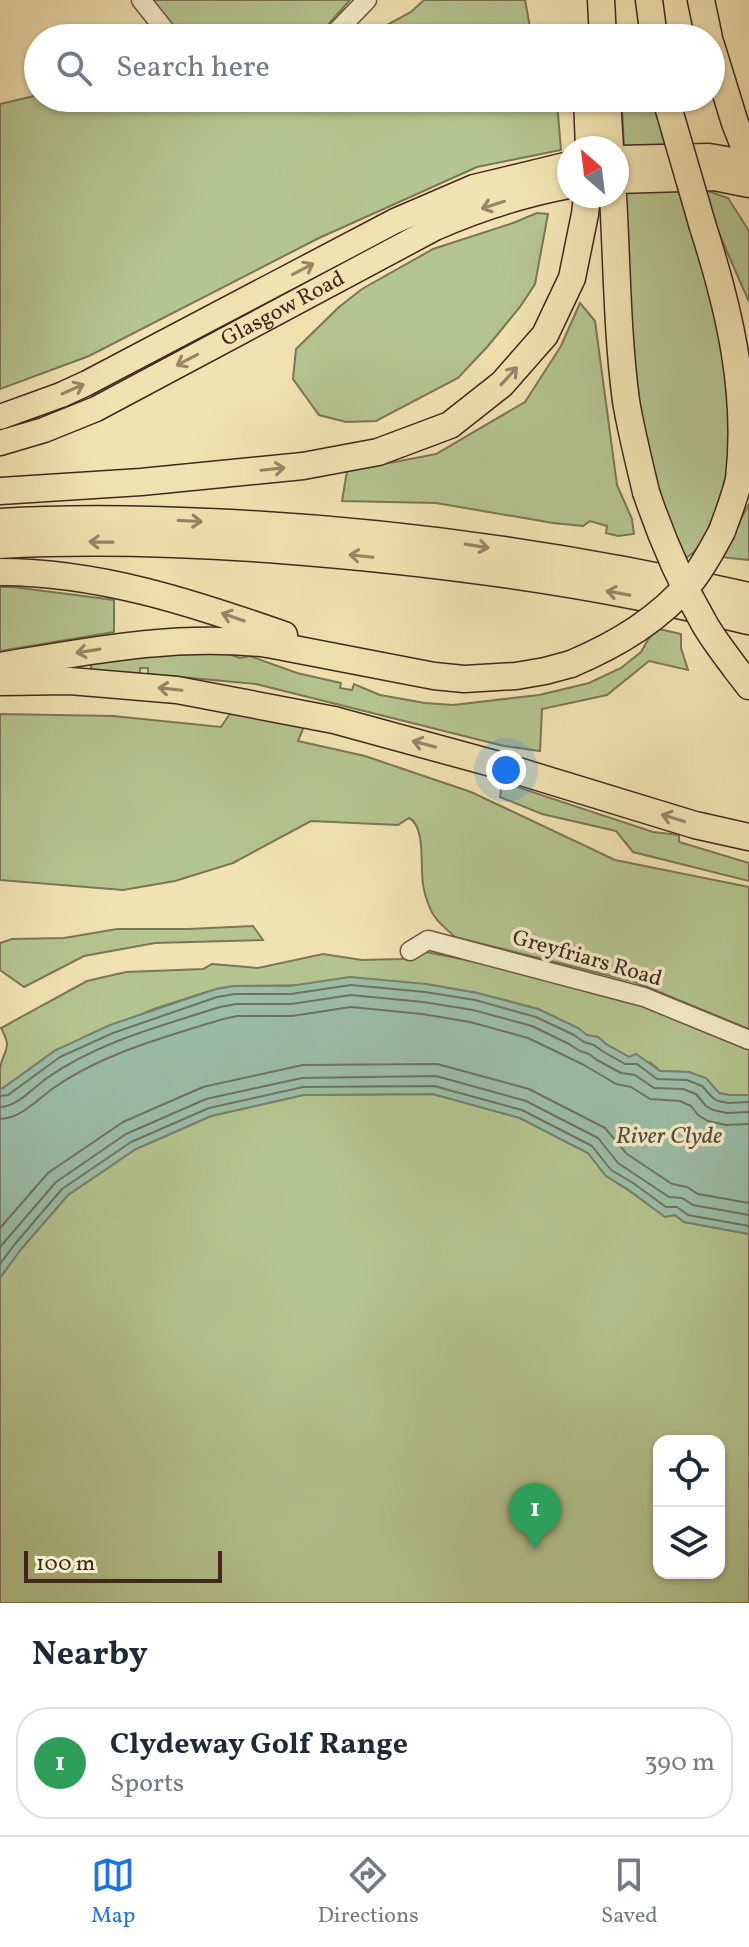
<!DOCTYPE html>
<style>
:root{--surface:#fff;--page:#f6f6f7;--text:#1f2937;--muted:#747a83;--line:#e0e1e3;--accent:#1a73e8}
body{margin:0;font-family:Vollkorn,serif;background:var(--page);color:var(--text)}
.controls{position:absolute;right:24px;bottom:24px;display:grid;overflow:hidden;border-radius:16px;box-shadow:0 2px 6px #0004}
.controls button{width:72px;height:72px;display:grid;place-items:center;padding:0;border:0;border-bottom:2px solid var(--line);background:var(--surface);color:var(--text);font:40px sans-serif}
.compass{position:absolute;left:557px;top:136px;width:72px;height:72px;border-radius:50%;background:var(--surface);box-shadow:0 2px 6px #0004;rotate:332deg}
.scale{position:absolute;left:24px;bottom:20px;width:198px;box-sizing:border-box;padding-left:8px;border:4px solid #42271d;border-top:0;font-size:22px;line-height:28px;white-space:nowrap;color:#42271d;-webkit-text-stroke:6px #f6edcc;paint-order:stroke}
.you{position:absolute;left:506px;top:770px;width:28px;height:28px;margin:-20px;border:6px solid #fff;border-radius:50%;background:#1a73e8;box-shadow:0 0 0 12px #1a73e833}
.badge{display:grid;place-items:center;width:52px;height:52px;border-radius:50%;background:var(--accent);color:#fff;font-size:26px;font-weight:700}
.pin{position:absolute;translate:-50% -66px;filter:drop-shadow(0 2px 4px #0008)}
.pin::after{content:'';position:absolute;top:42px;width:28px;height:24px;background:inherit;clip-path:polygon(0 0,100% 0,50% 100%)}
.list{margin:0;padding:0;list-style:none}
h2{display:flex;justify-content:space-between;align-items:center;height:104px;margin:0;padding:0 32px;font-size:34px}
h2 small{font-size:26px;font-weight:400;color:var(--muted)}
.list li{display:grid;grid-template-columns:52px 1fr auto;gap:24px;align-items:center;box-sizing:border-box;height:112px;margin:0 16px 16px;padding:0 16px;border:2px solid var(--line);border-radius:32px}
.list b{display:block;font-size:30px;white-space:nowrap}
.list p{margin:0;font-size:26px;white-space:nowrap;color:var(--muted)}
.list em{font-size:26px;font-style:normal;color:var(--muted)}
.icon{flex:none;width:44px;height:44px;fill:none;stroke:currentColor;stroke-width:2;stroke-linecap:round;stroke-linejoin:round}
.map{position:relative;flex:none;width:749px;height:1603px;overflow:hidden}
.search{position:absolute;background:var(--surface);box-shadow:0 2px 6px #0004;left:24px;right:24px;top:24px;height:88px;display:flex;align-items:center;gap:20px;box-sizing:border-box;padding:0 28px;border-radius:44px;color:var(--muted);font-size:30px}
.sheet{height:232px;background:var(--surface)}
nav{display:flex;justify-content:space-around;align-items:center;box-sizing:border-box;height:112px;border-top:2px solid var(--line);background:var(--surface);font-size:22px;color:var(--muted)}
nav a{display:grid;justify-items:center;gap:4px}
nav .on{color:var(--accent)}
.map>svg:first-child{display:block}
.green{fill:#b5c58f;stroke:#7c7656;stroke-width:2;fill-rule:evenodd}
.water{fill:#9bbfa7;stroke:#778270;stroke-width:2}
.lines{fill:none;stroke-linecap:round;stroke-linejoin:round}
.shore{stroke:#6e7362;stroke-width:2}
.minor-casing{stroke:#6e5642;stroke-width:21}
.major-casing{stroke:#42271d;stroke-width:27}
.highway-casing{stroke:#42271d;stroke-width:29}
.minor{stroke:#f6edcc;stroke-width:18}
.major{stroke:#f1e3b1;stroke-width:24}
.highway{stroke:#f1e3b1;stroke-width:26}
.highway-bridge-casing{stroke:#42271d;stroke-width:29;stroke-linecap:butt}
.highway-bridge{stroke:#f1e3b1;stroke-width:26}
.oneway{stroke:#9a8567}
.labels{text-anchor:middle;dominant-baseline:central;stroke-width:7;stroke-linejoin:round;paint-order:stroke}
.street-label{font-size:22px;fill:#42271d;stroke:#f6edcc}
.water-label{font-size:24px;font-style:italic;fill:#584d40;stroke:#f6edcc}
</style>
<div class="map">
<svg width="749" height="1603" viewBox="0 0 749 1603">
<rect width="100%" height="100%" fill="#f1e3b1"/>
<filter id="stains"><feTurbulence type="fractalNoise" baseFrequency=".0025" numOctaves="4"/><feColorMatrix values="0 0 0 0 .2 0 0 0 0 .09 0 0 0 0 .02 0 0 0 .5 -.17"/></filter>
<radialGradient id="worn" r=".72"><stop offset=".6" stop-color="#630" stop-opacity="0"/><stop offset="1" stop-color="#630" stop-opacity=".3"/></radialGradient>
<g class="green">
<polygon points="151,0 350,0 326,27 289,38 193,38 171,27"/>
<polygon points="424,0 525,0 532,38 363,38 411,12"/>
<polygon points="38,95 38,98 487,98 489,107 557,102 561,150 477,167 319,238 89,356 0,389 0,104"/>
<polygon points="638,98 654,98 666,145 624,148 622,107"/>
<path d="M678,187L689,216L730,373V467L715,516L700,547L685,559C675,534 664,509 657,484C631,398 630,293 625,203V188Z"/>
<polygon points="705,190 728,198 749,231 749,302 711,215"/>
<polygon points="537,213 548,214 535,284 520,307 488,346 458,378 376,421 346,422 319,415 293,379 296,349 339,307 362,289 433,249 513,223"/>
<polygon points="580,303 595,321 617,485 632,519 634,534 618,536 606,533 607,526 590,521 583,526 553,523 436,503 342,501 347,471 436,454 525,402 561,346"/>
<polygon points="749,504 749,560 720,557"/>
<polygon points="0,587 13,587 114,600 114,632 0,651"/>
<polygon points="659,629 681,634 681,648 688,670 649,661 607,695 542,709 540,751 504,746 256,684 148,674 148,668 140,668 140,675 92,671 90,661 220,651 240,658 250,656 297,673 341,683 340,688 352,690 354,684 380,695 425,703 453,705 539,695 589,683 621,668 641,652 649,638"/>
<path d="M233,709L305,724L298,741L365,756L471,792L615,860L749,887V1029L635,982L455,937C446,928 434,920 430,908C427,901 424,892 423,884C420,867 426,826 409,818L398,825L311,821L233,863L175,881L123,890L0,880V714L113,716L221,727Z"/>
<polygon points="502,782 653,832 679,835 679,842 749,863 749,881 633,852 616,831 542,814 500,797"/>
<polygon points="253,926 263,940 155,943 84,956 24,987 0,970 0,943 12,939 64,938 117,929 188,929"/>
<path d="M426,952L567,980L645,1006L749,1049V1095H729L719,1093L705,1078L688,1072L660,1071L651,1063L629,1057L606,1044L598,1037L587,1035L578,1028L538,1009L477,993L426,984L234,986L216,989L154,1009L56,1050L3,1088L0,1089C0,1082 0,1074 0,1068C4,1048 13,1050 1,1028L87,981L126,972L203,969L212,964L258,968L323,954L362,960L401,959Z"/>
<path d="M433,1094L520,1118L588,1153L606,1176L628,1190L664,1216L675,1215L684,1222L749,1234V1603H0V1278L21,1249L68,1195L136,1149L211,1116L303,1095ZM659,1441H719V1573H659Z"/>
</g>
<polygon class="water" points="350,977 426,984 477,993 538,1009 578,1028 587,1035 598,1037 606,1044 629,1057 636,1054 660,1071 689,1072 706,1078 719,1093 729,1095 749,1095 749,1234 684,1222 675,1215 665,1217 629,1190 606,1176 588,1153 520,1118 433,1094 303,1095 211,1116 136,1149 68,1195 21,1249 0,1278 0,1089 3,1088 56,1050 110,1025 216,989 234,986 290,986"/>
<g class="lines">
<g class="shore">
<polyline points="0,1096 8,1095 60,1057 113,1033 217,997 235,994 291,994 351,985 425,992 475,1000 536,1017 574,1035 584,1042 594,1045 602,1051 625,1064 637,1064 657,1079 687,1080 702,1086 713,1098 718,1101 729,1103 749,1102"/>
<path d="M0,1107C18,1106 33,1088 47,1078C98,1042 161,1026 220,1007L236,1004H291L351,995L423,1002L473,1010L532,1026L569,1044L580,1051L589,1054L597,1060L621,1073L635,1075L654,1088L683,1089L696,1094L706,1106L713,1110L727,1113L749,1112"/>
<path d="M0,1119C21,1118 36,1101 52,1089C103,1053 165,1037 223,1019L237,1016H292L351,1007L422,1014L470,1022L528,1038L584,1065L616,1084L631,1087L650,1099L680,1101L691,1106L698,1115L708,1121L726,1125L749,1124"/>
<polyline points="0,1228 48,1173 123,1122 203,1087 303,1065 437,1064 529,1089 605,1128 627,1154 672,1184 687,1187 698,1194 749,1203"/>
<polyline points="0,1247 56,1182 126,1134 206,1099 302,1078 436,1076 526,1101 598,1138 618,1163 669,1197 682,1198 693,1205 749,1215"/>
<polyline points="0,1264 15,1244 62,1189 131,1142 209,1108 303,1087 434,1086 522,1110 592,1146 611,1170 633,1183 666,1207 677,1207 688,1215 749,1226"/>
</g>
<g class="minor-casing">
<g id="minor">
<polyline points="141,0 169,35 175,38"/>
<polyline points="323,38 334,34 367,0"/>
<polyline points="410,951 428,940 644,997 749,1040"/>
</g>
</g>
<g class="major-casing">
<g id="major">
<polyline points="617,158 709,156 749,163"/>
<polyline points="617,181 714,178 749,185"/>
<polyline points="0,417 61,395 87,383 395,221 474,187 569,164"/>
<path id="s1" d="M0,443L44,430L96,409L435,228C478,209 522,195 569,186"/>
</g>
</g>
<g class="highway-casing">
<g id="highway">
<polyline points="601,0 603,38"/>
<polyline points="649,0 654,38"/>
<polyline points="701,0 709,38"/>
<polyline points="711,45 735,123 749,159"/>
<polyline points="587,98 589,148"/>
<polyline points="607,98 610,148"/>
<path d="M613,196C617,264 617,333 626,401C631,431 639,462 646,492"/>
<path d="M703,227C729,308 749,392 739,479C735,497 728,514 722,531"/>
<polyline points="0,491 141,482 303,466 378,452 450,425 502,384 545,335 572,278 585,214 587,196"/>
<path d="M0,522C77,517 154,519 231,523C405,532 579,557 749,596"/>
<path d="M0,545C94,540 186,543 280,550C397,559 515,573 630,595C670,603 709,612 749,621"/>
<path d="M0,572C99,572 193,603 284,635"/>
<path d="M0,666C88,651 178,633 268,644L434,676L464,679L516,676L545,671L571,664"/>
<polyline points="736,669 749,686"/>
<polyline points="0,682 70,681 177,690 334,720 495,764 695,825 749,837"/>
</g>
</g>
<use href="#minor" class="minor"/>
<use href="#major" class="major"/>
<use href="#highway" class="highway"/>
<g class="highway-bridge-casing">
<g id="highway-bridge">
<polyline points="667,103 703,227"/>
<path d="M646,492C661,537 680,581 704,623C713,639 725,654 736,669"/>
<path d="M571,664C618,644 660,619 693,579C704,565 713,548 722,531"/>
</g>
</g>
<use href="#highway-bridge" class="highway-bridge"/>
</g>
<defs><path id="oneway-shaft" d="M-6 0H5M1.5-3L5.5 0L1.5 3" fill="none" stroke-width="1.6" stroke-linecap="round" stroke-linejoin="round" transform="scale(2)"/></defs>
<g class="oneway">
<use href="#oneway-shaft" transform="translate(493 205) rotate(162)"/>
<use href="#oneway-shaft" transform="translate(303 269) rotate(-28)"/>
<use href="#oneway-shaft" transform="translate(187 360) rotate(152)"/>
<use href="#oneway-shaft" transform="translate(509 376) rotate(-48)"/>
<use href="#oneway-shaft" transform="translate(73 389) rotate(-24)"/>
<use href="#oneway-shaft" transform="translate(273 469) rotate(-6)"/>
<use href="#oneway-shaft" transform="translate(190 521) rotate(3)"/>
<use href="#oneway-shaft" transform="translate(101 542) rotate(-179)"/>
<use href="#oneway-shaft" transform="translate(477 546) rotate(9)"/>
<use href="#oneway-shaft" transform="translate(361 556) rotate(-174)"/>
<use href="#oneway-shaft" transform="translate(618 593) rotate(-170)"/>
<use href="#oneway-shaft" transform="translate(233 617) rotate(-161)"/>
<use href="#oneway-shaft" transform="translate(88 651) rotate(171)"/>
<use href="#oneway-shaft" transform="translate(170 689) rotate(-174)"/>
<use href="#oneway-shaft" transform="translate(424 744) rotate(-165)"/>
<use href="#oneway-shaft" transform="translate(673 818) rotate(-163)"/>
</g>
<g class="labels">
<g class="street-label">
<text stroke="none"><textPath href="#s1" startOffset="314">Glasgow Road</textPath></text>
<text transform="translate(587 959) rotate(16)">Greyfriars Road</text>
</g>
<g class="water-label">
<text x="669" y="1137">River Clyde</text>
</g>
</g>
<rect width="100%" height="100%" filter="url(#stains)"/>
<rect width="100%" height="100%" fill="url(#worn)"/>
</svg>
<div class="controls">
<button><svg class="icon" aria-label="locate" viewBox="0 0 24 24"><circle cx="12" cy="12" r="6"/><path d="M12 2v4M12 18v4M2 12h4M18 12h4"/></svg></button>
<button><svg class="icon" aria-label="layers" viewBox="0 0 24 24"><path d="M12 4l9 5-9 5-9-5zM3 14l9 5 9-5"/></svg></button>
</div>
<svg class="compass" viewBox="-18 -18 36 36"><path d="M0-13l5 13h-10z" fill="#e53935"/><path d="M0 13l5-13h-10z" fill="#747a83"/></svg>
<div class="scale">100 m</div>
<div class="you"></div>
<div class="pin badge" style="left:535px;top:1549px;background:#2e9e5b">1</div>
<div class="search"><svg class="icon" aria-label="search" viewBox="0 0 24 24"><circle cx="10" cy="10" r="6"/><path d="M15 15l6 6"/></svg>Search here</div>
</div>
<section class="sheet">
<h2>Nearby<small></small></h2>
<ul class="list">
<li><span class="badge" style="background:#2e9e5b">1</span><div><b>Clydeway Golf Range</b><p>Sports</p></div><em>390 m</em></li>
</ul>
</section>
<nav>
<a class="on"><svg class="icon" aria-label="map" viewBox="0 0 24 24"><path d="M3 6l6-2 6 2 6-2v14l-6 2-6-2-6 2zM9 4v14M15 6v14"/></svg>Map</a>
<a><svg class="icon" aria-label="directions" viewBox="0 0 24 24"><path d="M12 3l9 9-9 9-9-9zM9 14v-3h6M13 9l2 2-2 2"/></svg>Directions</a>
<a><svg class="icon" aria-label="saved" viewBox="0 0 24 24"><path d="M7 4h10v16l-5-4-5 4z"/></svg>Saved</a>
</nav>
